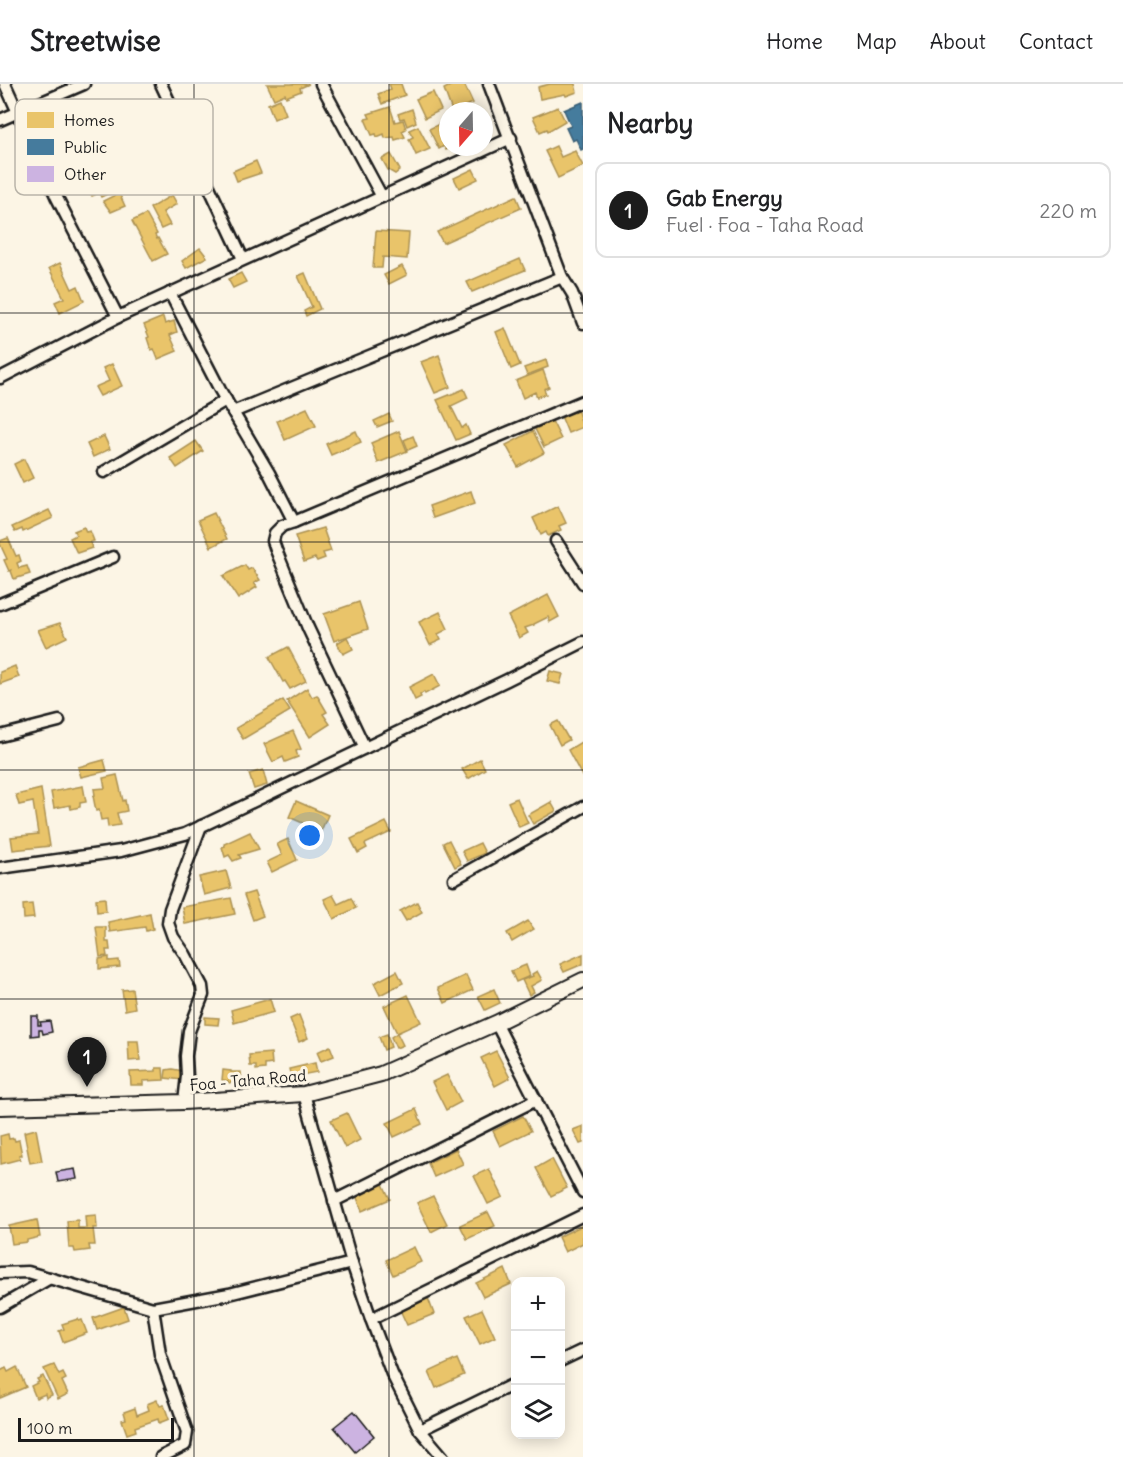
<!DOCTYPE html>
<meta charset="utf-8">
<style>
:root{--surface:#fff;--page:#f2f2f2;--text:#202124;--muted:#757577;--line:#e0e0e0;--accent:#1c1c1c}
body{margin:0;font-family:Delius,sans-serif;background:var(--page);color:var(--text)}
.controls{position:absolute;right:18px;bottom:18px;display:grid;overflow:hidden;border-radius:12px;box-shadow:0 3px 15px #0003}
.controls button{width:54px;height:54px;display:grid;place-items:center;padding:0;border:0;border-bottom:2px solid var(--line);background:var(--surface);color:var(--text);font:30px sans-serif}
.compass{position:absolute;left:439px;top:18px;width:54px;height:54px;border-radius:50%;background:var(--surface);box-shadow:0 3px 15px #0003;rotate:200deg}
.scale{position:absolute;left:18px;bottom:15px;width:156px;box-sizing:border-box;padding-left:6px;border:3px solid #1c1c1c;border-top:0;font-size:16px;line-height:21px;white-space:nowrap;color:#1c1c1c;-webkit-text-stroke:4px #fcf5e5;paint-order:stroke}
.you{position:absolute;left:310px;top:752px;width:21px;height:21px;margin:-15px;border:4px solid #fff;border-radius:50%;background:#1a73e8;box-shadow:0 0 0 9px #1a73e833}
.badge{display:grid;place-items:center;width:39px;height:39px;border-radius:50%;background:var(--accent);color:#fff;font-size:20px;font-weight:700}
.pin{position:absolute;translate:-50% -50px;filter:drop-shadow(0 2px 3px #0008)}
.pin::after{content:'';position:absolute;top:32px;width:21px;height:18px;background:inherit;clip-path:polygon(0 0,100% 0,50% 100%)}
.list{margin:0;padding:0;list-style:none}
h2{display:flex;justify-content:space-between;align-items:center;height:78px;margin:0;padding:0 24px;font-size:26px}
h2 small{font-size:20px;font-weight:400;color:var(--muted)}
.list li{display:grid;grid-template-columns:39px 1fr auto;gap:18px;align-items:center;box-sizing:border-box;height:96px;margin:0 12px 12px;padding:0 12px;border:2px solid var(--line);border-radius:12px}
.list b{display:block;font-size:22px;white-space:nowrap}
.list p{margin:0;font-size:20px;white-space:nowrap;color:var(--muted)}
.list em{font-size:20px;font-style:normal;color:var(--muted)}
.icon{flex:none;width:33px;height:33px;fill:none;stroke:currentColor;stroke-width:2;stroke-linecap:round;stroke-linejoin:round}
.map{position:relative;flex:none;width:583px;height:1373px;overflow:hidden}
header{display:flex;align-items:center;gap:36px;box-sizing:border-box;height:84px;padding:0 30px;background:var(--surface);border-bottom:2px solid var(--line)}
header strong{font-size:28px}
nav{display:flex;gap:33px;margin-inline-start:auto;font-size:21px}
main{display:flex}
aside{flex:1;background:var(--surface)}
.map>svg:first-child{display:block}
.homes{fill:#e9c46a;stroke:#ac9253;stroke-width:1.5}
.public{fill:#457b9d;stroke:#395e76;stroke-width:1.5}
.building{fill:#ccb3e1;stroke:#1c1c1c;stroke-width:1.5}
.lines{fill:none;stroke-linecap:round;stroke-linejoin:round}
.minor-casing{stroke:#1c1c1c;stroke-width:15}
.tertiary-casing{stroke:#1c1c1c;stroke-width:18}
.minor{stroke:#fcf5e5;stroke-width:10}
.tertiary{stroke:#fcf5e5;stroke-width:14}
.grid{fill:none;stroke:#1c1c1c;stroke-width:1.5;stroke-opacity:0.55}
.labels{text-anchor:middle;dominant-baseline:central;stroke-width:6;stroke-linejoin:round;paint-order:stroke}
.street-label{font-size:16px;fill:#1c1c1c;stroke:#fcf5e5}
.key{fill:#fcf5e5;stroke:#b9b4a9;stroke-width:1.5}
.key-label{font-size:16px;fill:#1c1c1c}
</style>
<header>
<strong>Streetwise</strong>
<nav><a>Home</a><a>Map</a><a>About</a><a>Contact</a></nav>
</header>
<main>
<div class="map">
<svg width="583" height="1373" viewBox="0 0 583 1373">
<rect width="100%" height="100%" fill="#fcf5e5"/>
<filter id="ink" filterUnits="userSpaceOnUse"><feTurbulence type="fractalNoise" baseFrequency=".0167" numOctaves="2"/><feDisplacementMap in="SourceGraphic" scale="12" xChannelSelector="R" yChannelSelector="G"/><feConvolveMatrix kernelMatrix="1 2 1 2 8 2 1 2 1" color-interpolation-filters="sRGB"/></filter>
<g filter="url(#ink)">
<g class="homes">
<polygon points="267,0 309,0 300,4 301,7 286,13 285,10 274,15"/>
<polygon points="389,0 401,0 405,11 382,20 378,10 391,5"/>
<polygon points="454,0 464,0 473,19 452,27 444,5"/>
<polygon points="550,0 575,0 577,8 566,12 565,10 540,15 538,3"/>
<polygon points="433,8 441,26 425,34 416,15"/>
<polygon points="280,15 286,30 274,35 268,20"/>
<polygon points="390,23 395,38 403,36 406,45 402,47 405,53 395,56 394,53 385,54 384,50 377,53 376,50 372,51 365,35 370,34 368,30"/>
<polygon points="558,23 565,37 548,47 547,45 540,48 533,33"/>
<polygon points="412,25 416,38 407,42 404,34 400,35 398,30"/>
<polygon points="447,36 448,63 452,63 446,66 444,62 439,65 429,45"/>
<polygon points="418,42 430,65 416,71 409,55 413,53 409,46"/>
<polygon points="556,62 561,73 575,67 583,82 558,94 545,67"/>
<polygon points="391,70 400,86 395,90 388,86 382,75"/>
<polygon points="256,77 261,89 237,97 233,87"/>
<polygon points="473,85 478,95 459,104 454,94"/>
<polygon points="120,86 125,97 120,99 122,103 101,113 99,109 92,112 87,101"/>
<polygon points="119,109 125,122 111,128 103,117"/>
<polygon points="172,111 177,120 163,128 170,141 161,145 150,124"/>
<polygon points="516,112 521,124 443,159 437,148"/>
<polygon points="146,130 157,150 155,151 157,155 158,154 167,170 153,177 132,137"/>
<polygon points="376,147 409,149 407,175 383,173 382,184 373,184"/>
<polygon points="200,164 207,173 186,184 182,177"/>
<polygon points="520,175 525,186 472,208 467,198"/>
<polygon points="60,179 72,205 78,202 84,217 60,229 55,218 64,214 49,184"/>
<polygon points="402,182 407,191 389,200 384,191"/>
<polygon points="241,189 246,198 233,204 228,195"/>
<polygon points="305,189 320,225 306,232 304,227 312,223 298,192"/>
<polygon points="163,233 165,240 174,237 177,248 170,251 177,267 158,275 154,265 151,266 147,254 149,253 144,241"/>
<polygon points="505,244 520,281 511,285 496,248"/>
<polygon points="439,271 450,303 435,309 421,278"/>
<polygon points="546,276 548,283 527,291 524,284"/>
<polygon points="112,280 122,302 100,312 95,303 109,297 103,284"/>
<polygon points="543,286 549,303 544,305 546,310 537,313 535,308 523,314 516,297"/>
<polygon points="464,305 468,314 451,322 462,344 466,341 470,350 456,356 437,316"/>
<polygon points="307,324 316,342 285,356 277,337"/>
<polygon points="577,325 583,343 568,349 561,332"/>
<polygon points="389,330 392,337 377,343 374,337"/>
<polygon points="552,337 561,355 544,363 535,345"/>
<polygon points="356,347 361,358 331,371 326,360"/>
<polygon points="399,347 407,367 378,379 371,359"/>
<polygon points="533,347 544,369 518,383 506,361"/>
<polygon points="104,352 110,365 93,373 87,360"/>
<polygon points="413,352 417,362 408,366 404,356"/>
<polygon points="196,357 203,367 177,384 170,374"/>
<polygon points="24,375 33,394 23,399 14,380"/>
<polygon points="471,407 475,419 433,434 429,422"/>
<polygon points="558,422 566,439 559,442 561,446 548,452 546,448 541,451 533,434"/>
<polygon points="49,426 53,434 23,448 22,445 15,448 12,443"/>
<polygon points="214,429 227,455 211,463 198,436"/>
<polygon points="84,443 86,448 90,447 94,457 90,458 92,464 77,469 70,454 76,451 74,447"/>
<polygon points="323,444 331,467 323,469 325,474 317,477 315,474 304,478 295,452"/>
<polygon points="8,454 16,472 19,471 21,477 17,479 19,484 27,482 30,490 14,495 11,487 12,486 9,487 4,476 7,475 0,460 0,457"/>
<polygon points="245,481 248,486 252,484 260,496 254,499 257,503 238,515 223,492"/>
<polygon points="548,511 559,533 550,538 548,533 534,540 534,541 525,544 528,549 519,554 508,532"/>
<polygon points="359,518 368,545 334,557 324,530"/>
<polygon points="440,528 448,545 438,550 441,556 430,561 419,538"/>
<polygon points="60,539 67,553 46,563 38,546"/>
<polygon points="347,553 353,565 343,570 337,559"/>
<polygon points="288,563 306,597 290,605 285,597 283,598 269,573"/>
<polygon points="15,582 19,593 0,600 0,588"/>
<polygon points="550,587 563,590 560,600 547,597"/>
<polygon points="434,590 440,602 425,610 424,608 420,611 421,613 415,616 409,603"/>
<polygon points="307,604 312,613 317,611 327,628 323,630 330,640 310,653 287,617"/>
<polygon points="283,616 290,627 243,655 236,644"/>
<polygon points="558,637 569,656 560,661 550,641"/>
<polygon points="293,647 301,665 296,667 298,673 285,678 283,673 273,678 264,660"/>
<polygon points="581,658 583,662 583,694 568,666"/>
<polygon points="480,675 485,685 468,695 462,685"/>
<polygon points="104,676 107,687 81,693 78,683"/>
<polygon points="263,686 267,701 254,705 249,690"/>
<polygon points="117,691 123,717 125,716 127,727 117,729 120,741 108,743 107,735 101,736 99,726 96,727 93,712 95,711 94,705 105,704 103,694"/>
<polygon points="83,702 86,718 80,719 80,723 71,725 70,721 54,724 51,708"/>
<polygon points="41,705 50,762 13,766 11,753 38,750 33,718 19,721 16,711"/>
<polygon points="517,714 528,739 519,743 508,718"/>
<polygon points="296,717 328,731 321,747 289,733"/>
<polygon points="551,718 556,727 533,740 528,731"/>
<polygon points="386,738 391,748 365,760 367,764 358,769 351,755"/>
<polygon points="250,748 259,765 239,771 241,774 233,777 229,771 225,773 222,763 225,762 224,760"/>
<polygon points="288,755 297,776 272,788 267,778 282,771 277,760"/>
<polygon points="449,756 461,780 455,783 443,759"/>
<polygon points="480,759 485,769 467,777 462,767"/>
<polygon points="226,787 231,804 204,811 199,793"/>
<polygon points="254,808 263,832 253,836 244,811"/>
<polygon points="333,811 338,820 351,814 356,824 334,835 324,815"/>
<polygon points="105,814 106,827 97,828 96,815"/>
<polygon points="231,814 235,830 185,840 182,823"/>
<polygon points="417,818 422,828 406,837 400,827"/>
<polygon points="32,820 34,834 24,835 23,821"/>
<polygon points="150,829 153,845 146,847 145,843 110,848 108,838"/>
<polygon points="528,837 534,845 512,858 507,849"/>
<polygon points="96,843 106,843 106,858 109,858 110,866 106,866 107,872 100,873"/>
<polygon points="583,870 583,880 564,888 560,880"/>
<polygon points="109,873 109,877 119,876 120,883 99,885 99,875"/>
<polygon points="526,881 530,892 516,898 511,887"/>
<polygon points="397,887 403,899 380,911 374,899"/>
<polygon points="537,887 542,896 531,902 534,908 529,911 522,896 533,892 532,890"/>
<polygon points="466,891 473,906 445,919 438,904"/>
<polygon points="132,905 135,924 125,926 122,906"/>
<polygon points="494,905 500,919 485,926 478,912"/>
<polygon points="408,911 421,938 397,949 384,922"/>
<polygon points="270,915 274,928 234,939 231,926"/>
<polygon points="299,931 308,954 299,958 290,935"/>
<polygon points="205,933 219,934 218,941 205,940"/>
<polygon points="397,949 403,961 396,964 391,953"/>
<polygon points="387,950 391,963 384,966 379,953"/>
<polygon points="128,957 138,957 140,976 129,977"/>
<polygon points="330,962 334,972 321,977 317,968"/>
<polygon points="496,967 510,994 495,1002 481,974"/>
<polygon points="271,969 272,980 265,981 265,985 256,986 256,982 250,982 249,971"/>
<polygon points="315,979 317,988 291,993 289,985"/>
<polygon points="156,984 163,984 164,996 143,997 143,1001 131,1001 130,988 156,987"/>
<polygon points="172,985 184,987 183,996 165,994 166,986"/>
<polygon points="223,986 231,987 231,988 241,988 242,997 228,999 228,997 222,996"/>
<polygon points="447,991 461,1018 446,1026 432,998"/>
<polygon points="416,1025 422,1040 394,1053 387,1039"/>
<polygon points="347,1029 360,1056 345,1064 331,1036"/>
<polygon points="523,1032 531,1047 500,1062 493,1047"/>
<polygon points="583,1042 583,1059 580,1060 573,1046"/>
<polygon points="36,1045 42,1077 30,1079 24,1048"/>
<polygon points="8,1050 9,1055 14,1054 15,1057 19,1056 22,1071 19,1071 20,1075 1,1080 0,1052"/>
<polygon points="456,1065 463,1080 434,1093 428,1079"/>
<polygon points="552,1075 567,1104 551,1112 536,1084"/>
<polygon points="489,1085 503,1113 488,1120 474,1092"/>
<polygon points="383,1100 390,1115 362,1127 356,1111"/>
<polygon points="433,1112 447,1140 431,1148 417,1119"/>
<polygon points="488,1128 495,1142 467,1155 460,1141"/>
<polygon points="96,1131 97,1144 93,1144 95,1161 89,1161 90,1166 75,1168 74,1164 69,1164 67,1137 78,1136 78,1144 86,1144 85,1132"/>
<polygon points="37,1136 40,1153 27,1156 27,1158 12,1160 9,1142"/>
<polygon points="583,1141 583,1159 565,1168 558,1153"/>
<polygon points="414,1163 421,1178 393,1191 386,1176"/>
<polygon points="505,1185 511,1200 483,1213 476,1199"/>
<polygon points="428,1214 434,1230 407,1241 400,1226"/>
<polygon points="124,1223 128,1235 97,1246 93,1234"/>
<polygon points="482,1225 495,1253 480,1260 466,1232"/>
<polygon points="78,1235 79,1237 82,1236 87,1249 63,1258 59,1247 64,1245 62,1240"/>
<polygon points="457,1275 464,1291 436,1304 429,1288"/>
<polygon points="54,1281 59,1291 63,1289 66,1295 62,1297 68,1310 58,1315 44,1285"/>
<polygon points="17,1283 26,1303 0,1314 0,1287 6,1284 8,1288"/>
<polygon points="43,1292 52,1311 46,1314 45,1310 36,1314 31,1302 39,1298 37,1295"/>
<polygon points="157,1316 160,1322 164,1321 169,1335 159,1339 158,1335 135,1343 136,1347 127,1350 122,1336 126,1335 124,1328 135,1324 137,1331 149,1326 147,1320"/>
</g>
<polygon class="public" points="583,18 583,65 581,66 576,55 572,57 566,44 571,42 564,26"/>
<g class="building">
<polygon points="31,932 38,932 38,941 41,941 40,938 50,937 52,948 43,950 42,946 39,946 39,951 31,952"/>
<polygon points="75,1085 77,1095 58,1098 56,1088"/>
<polygon points="354,1327 374,1352 355,1368 334,1343"/>
</g>
<g class="lines">
<g class="minor-casing">
<g id="minor">
<polyline points="5,0 56,112 118,233"/>
<polyline points="161,0 243,175"/>
<polyline points="321,0 382,113"/>
<polyline points="489,0 562,193 572,209 583,239"/>
<polyline points="0,36 84,0"/>
<polyline points="170,209 220,306 269,389 294,438 583,317"/>
<polyline points="0,294 118,233 511,54"/>
<polyline points="233,328 562,193"/>
<polyline points="104,388 226,316"/>
<polyline points="294,438 282,442 275,449 273,457 276,466 308,544 365,664"/>
<polyline points="556,457 583,499"/>
<polyline points="0,520 113,473"/>
<polyline points="0,652 59,637"/>
<polyline points="0,784 121,767 185,750 507,596 583,558"/>
<polyline points="454,795 583,723"/>
<polyline points="496,939 583,1108"/>
<polyline points="304,1010 352,1179 371,1235 392,1290 420,1346 443,1373"/>
<polyline points="184,1018 187,992 186,972 189,947 203,911 202,902 185,870 173,853 168,839 170,825 201,742"/>
<polyline points="334,1117 536,1016"/>
<polyline points="0,1189 28,1188 153,1224 229,1210 352,1179"/>
<polyline points="0,1223 50,1194"/>
<polyline points="153,1224 160,1270 187,1348 185,1361 161,1373"/>
<polyline points="371,1235 583,1131"/>
<polyline points="560,1277 583,1266"/>
<polyline points="420,1346 516,1299"/>
</g>
</g>
<g class="tertiary-casing">
<polyline id="tertiary" points="0,1023 184,1018 304,1010 381,990 496,939 583,896"/>
</g>
<use href="#minor" class="minor"/>
<use href="#tertiary" class="tertiary"/>
</g>
</g>
<path class="grid" d="M194,0V1373M389,0V1373M0,229H583M0,458H583M0,686H583M0,915H583M0,1144H583"/>
<g class="labels">
<g class="street-label">
<text transform="translate(248 996) rotate(-5)">Foa - Taha Road</text>
</g>
</g>
<rect x="15" y="15" width="198" height="96" rx="9" class="key"/>
<rect x="27" y="28" width="27" height="16" fill="#e9c46a"/>
<rect x="27" y="55" width="27" height="16" fill="#457b9d"/>
<rect x="27" y="82" width="27" height="16" fill="#ccb3e1"/>
<g class="key-label">
<text x="64" y="42">Homes</text>
<text x="64" y="69">Public</text>
<text x="64" y="96">Other</text>
</g>
</svg>
<div class="controls">
<button>+</button>
<button>−</button>
<button><svg class="icon" aria-label="layers" viewBox="0 0 24 24"><path d="M12 4l9 5-9 5-9-5zM3 14l9 5 9-5"/></svg></button>
</div>
<svg class="compass" viewBox="-18 -18 36 36"><path d="M0-13l5 13h-10z" fill="#e53935"/><path d="M0 13l5-13h-10z" fill="#757577"/></svg>
<div class="scale">100 m</div>
<div class="you"></div>
<div class="pin badge" style="left:87px;top:1003px">1</div>
</div>
<aside>
<h2>Nearby<small></small></h2>
<ul class="list">
<li><span class="badge">1</span><div><b>Gab Energy</b><p>Fuel · Foa - Taha Road</p></div><em>220 m</em></li>
</ul>
</aside>
</main>
